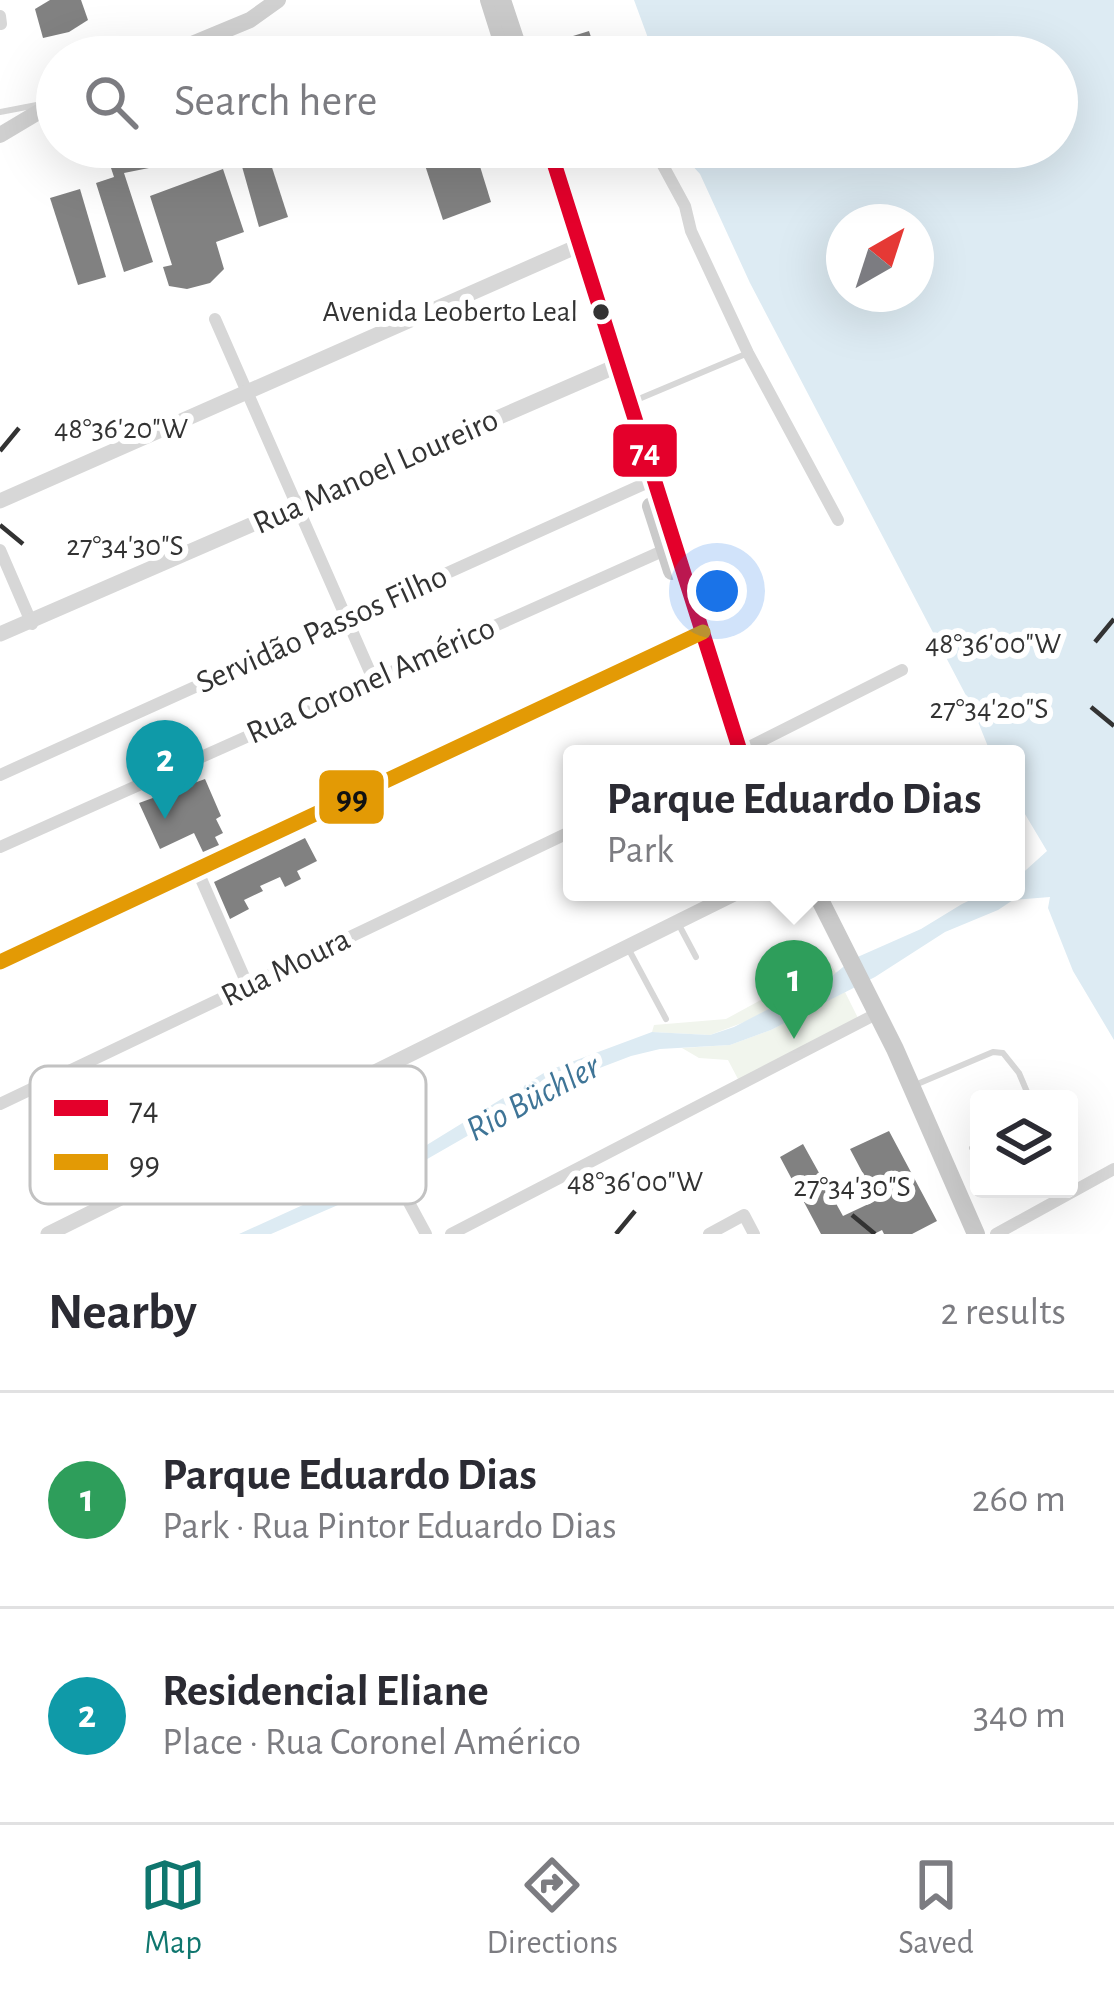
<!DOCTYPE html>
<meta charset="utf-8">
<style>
:root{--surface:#fff;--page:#f2f2f3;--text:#2b2b33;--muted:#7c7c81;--line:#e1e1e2;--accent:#0f766e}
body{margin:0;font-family:"Alegreya Sans",sans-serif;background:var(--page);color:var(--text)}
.controls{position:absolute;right:36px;bottom:36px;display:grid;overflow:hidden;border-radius:12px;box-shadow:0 12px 48px #0002}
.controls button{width:108px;height:108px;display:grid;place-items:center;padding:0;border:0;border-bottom:3px solid var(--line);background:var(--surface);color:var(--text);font:60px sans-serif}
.compass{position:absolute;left:826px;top:204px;width:108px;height:108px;border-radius:50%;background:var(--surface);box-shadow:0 12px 48px #0002;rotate:39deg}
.you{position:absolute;left:717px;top:591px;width:42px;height:42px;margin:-30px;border:9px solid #fff;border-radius:50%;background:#1a73e8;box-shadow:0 0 0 18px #1a73e833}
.badge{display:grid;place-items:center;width:78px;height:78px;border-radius:50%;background:var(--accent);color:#fff;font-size:39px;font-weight:700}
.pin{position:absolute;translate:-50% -99px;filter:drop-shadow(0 3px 6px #0008)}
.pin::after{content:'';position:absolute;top:63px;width:42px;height:36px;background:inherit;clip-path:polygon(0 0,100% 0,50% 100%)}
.popup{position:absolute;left:563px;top:745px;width:462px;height:156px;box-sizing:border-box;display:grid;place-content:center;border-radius:12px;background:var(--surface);filter:drop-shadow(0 3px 9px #0005);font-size:39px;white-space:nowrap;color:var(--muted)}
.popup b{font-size:45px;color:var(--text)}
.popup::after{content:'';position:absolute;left:50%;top:100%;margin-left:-24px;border:24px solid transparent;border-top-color:var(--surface)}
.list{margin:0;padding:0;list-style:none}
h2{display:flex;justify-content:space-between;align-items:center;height:156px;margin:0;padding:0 48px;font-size:51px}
h2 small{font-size:39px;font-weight:400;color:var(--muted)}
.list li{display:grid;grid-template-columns:78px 1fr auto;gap:36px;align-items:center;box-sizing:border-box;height:216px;padding:0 48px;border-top:3px solid var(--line)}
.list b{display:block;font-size:45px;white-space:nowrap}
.list p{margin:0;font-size:39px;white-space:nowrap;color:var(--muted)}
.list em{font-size:39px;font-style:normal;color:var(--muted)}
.icon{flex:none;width:66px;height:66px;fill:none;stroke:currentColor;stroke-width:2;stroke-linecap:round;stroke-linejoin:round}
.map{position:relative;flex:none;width:1114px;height:1234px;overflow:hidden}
.search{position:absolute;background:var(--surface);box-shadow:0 12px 48px #0002;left:36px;right:36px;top:36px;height:132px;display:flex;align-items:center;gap:30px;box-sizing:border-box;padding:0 42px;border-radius:66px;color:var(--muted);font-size:45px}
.sheet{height:588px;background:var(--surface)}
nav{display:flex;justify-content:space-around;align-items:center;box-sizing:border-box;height:168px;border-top:3px solid var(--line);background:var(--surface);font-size:33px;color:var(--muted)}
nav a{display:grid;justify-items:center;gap:6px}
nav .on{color:var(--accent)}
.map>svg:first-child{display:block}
.green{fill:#f1f5ed}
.water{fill:#ddebf3;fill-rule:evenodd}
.building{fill:#818181}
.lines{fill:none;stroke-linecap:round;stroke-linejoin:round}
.service{stroke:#d7d7d7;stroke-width:6}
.minor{stroke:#d7d7d7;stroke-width:12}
.tertiary{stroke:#d7d7d7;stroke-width:15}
.secondary{stroke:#d0d0d0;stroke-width:16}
.primary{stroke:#cacaca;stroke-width:18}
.bus-1-casing{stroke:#fff;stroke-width:24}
.bus-2-casing{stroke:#fff;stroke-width:24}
.bus-1{stroke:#e4002b;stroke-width:15}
.bus-2{stroke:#e39a05;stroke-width:15}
.ticks{fill:none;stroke:#333;stroke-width:4.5}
.bus-dot{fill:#333;stroke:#fff;stroke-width:4.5}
.labels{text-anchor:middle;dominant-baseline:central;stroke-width:12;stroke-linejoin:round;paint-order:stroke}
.bus-label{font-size:30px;fill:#333;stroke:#fff;text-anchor:end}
.street-label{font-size:33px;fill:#333;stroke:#fff}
.water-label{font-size:36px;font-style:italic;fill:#3f7597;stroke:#fff}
.key{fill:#fff;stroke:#c2c2c2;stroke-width:3}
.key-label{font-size:33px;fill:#333}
.ticks-label{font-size:30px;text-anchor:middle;fill:#333;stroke:#fff;stroke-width:12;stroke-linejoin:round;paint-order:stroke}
.line-badge{stroke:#fff;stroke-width:4.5}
.badge-label{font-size:33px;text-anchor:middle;font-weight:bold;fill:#fff}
.pale-badge-label{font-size:33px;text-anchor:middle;font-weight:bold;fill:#111}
</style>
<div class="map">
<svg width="1114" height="1234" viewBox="0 0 1114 1234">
<rect width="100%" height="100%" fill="#fff"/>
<g class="green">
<polygon points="830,962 836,973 832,976 755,1018 710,1035 652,1032 654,1025 726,1019"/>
<polygon points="845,992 858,1018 739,1081 728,1060 699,1058 682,1048 730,1045 771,1030"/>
</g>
<path class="water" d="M634,0H1114V1040L1073,971L1048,908L1050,897L1013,900L998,910L945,932L875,977L771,1030L730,1045L660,1049L631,1056L597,1069L483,1127L375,1189L271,1234H239L404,1159L547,1071L652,1032L710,1035L734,1027L832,976L853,959L921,929L962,904L987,892H1016V879L1047,851L1016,799V754H991L972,707L750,283L700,174L689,162L688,147H1057V57H655ZM844,222H916V294H844Z"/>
<g class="building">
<polygon points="50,0 81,0 88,20 69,32 43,38 35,9"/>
<polygon points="589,31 597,55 544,57 541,46"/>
<polygon points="104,147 144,147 154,167 124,173 153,262 124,272 96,183 114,177"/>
<polygon points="419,147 474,147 491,202 443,220"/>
<polygon points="268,155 288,217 259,227 241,163"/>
<polygon points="223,169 244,232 216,242 224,269 210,283 187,289 169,286 163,267 172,265 150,196"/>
<polygon points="80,189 106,277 78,285 50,198"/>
<polygon points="205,779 221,816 216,819 223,833 215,837 219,845 203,852 194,833 160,849 139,803"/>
<polygon points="305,838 317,861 297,871 301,879 285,887 280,877 260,886 263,891 244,900 249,909 230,919 214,882"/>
<polygon points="889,1131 937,1221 912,1234 884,1234 882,1230 874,1234 821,1234 780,1157 803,1144 843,1216 877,1200 850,1149"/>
</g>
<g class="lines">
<g class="service">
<polyline points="0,112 42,104"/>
<polyline points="634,401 748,353"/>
<polyline points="825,899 839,892"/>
<polyline points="679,925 696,957"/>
<polyline points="629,950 666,1019"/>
<polyline points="915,1085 993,1052 1003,1053 1019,1073 1030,1099"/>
<polyline points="972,1148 979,1144"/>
</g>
<g class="minor">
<polyline points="0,16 1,24"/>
<polyline points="653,147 685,206 691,231 748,353 838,520"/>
<polyline points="215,319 374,681"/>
<polyline points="0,550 32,624"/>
<polyline points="735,754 902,670"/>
<polyline points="0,775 644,484"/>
<polyline points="0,847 667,549"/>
<polyline points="198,872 248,986"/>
<polyline points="0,962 703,632"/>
<polyline points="346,1086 426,1234"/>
<polyline points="0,1104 572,831"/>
<polyline points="451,1234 878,1013"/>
<polyline points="709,1234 744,1215 754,1234"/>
<polyline points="996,1234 1114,1169"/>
</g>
<g class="tertiary">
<polyline points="0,501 569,250"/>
<polyline points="0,634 619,365"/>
<polyline points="48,1234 738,892"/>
</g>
<g class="secondary">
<polyline points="161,57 250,20 278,0"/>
<polyline points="0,135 57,101"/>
</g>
<g class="primary">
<polyline points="489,0 507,57"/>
<polyline points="502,0 521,57"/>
<polyline points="549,147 741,754"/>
<polyline points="651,506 672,571"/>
<polyline points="816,892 895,1049 976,1234"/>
</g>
<g class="bus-1-casing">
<polyline id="bus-1" points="549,147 741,754"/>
</g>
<g class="bus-2-casing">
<polyline id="bus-2" points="0,962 703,632"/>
</g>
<use href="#bus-1" class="bus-1"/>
<use href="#bus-2" class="bus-2"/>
</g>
<path class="ticks" d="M0,451L19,428M0,525L23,544M1095,642L1114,619M1091,707L1114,726M852,1215L875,1234M616,1234L635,1211"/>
<circle class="bus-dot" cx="601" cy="312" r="10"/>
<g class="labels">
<g class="bus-label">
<text x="578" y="312">Avenida Leoberto Leal</text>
</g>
<g class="street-label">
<text transform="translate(376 472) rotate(-24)">Rua Manoel Loureiro</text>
<text transform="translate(322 630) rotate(-24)">Servidão Passos Filho</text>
<text transform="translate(371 681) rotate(-24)">Rua Coronel Américo</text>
<text transform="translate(286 968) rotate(-26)">Rua Moura</text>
</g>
<g class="water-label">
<text transform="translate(533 1098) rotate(-28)">Rio Büchler</text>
</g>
</g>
<rect x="30" y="1066" width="396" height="138" rx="18" class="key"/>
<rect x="54" y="1100" width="54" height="16" fill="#e4002b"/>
<rect x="54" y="1154" width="54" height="16" fill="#e39a05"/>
<g class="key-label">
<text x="129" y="1120">74</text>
<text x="129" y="1174">99</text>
</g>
<g class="ticks-label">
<text x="121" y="438">48°36'20"W</text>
<text x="125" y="555">27°34'30"S</text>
<text x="993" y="653">48°36'00"W</text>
<text x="989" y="718">27°34'20"S</text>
<text x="635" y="1191">48°36'00"W</text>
<text x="852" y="1196">27°34'30"S</text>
</g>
<g class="line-badge">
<rect x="611" y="422" width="68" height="57" rx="12" fill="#e4002b"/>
<rect x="317" y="768" width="69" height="58" rx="12" fill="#e39a05"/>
</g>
<g class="badge-label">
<text x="645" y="462">74</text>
</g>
<g class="pale-badge-label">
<text x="352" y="809">99</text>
</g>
</svg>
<div class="controls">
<button><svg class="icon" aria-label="layers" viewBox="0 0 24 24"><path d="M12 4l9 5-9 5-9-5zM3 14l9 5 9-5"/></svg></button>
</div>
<svg class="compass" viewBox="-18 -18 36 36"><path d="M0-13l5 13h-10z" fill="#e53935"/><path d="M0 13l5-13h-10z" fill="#7c7c81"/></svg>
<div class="you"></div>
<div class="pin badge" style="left:794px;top:1039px;background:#2e9e5b">1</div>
<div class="popup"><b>Parque Eduardo Dias</b>Park</div>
<div class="pin badge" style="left:165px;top:819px;background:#0f9aa8">2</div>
<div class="search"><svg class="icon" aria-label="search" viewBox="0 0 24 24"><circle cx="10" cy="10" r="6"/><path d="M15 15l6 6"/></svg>Search here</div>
</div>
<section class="sheet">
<h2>Nearby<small>2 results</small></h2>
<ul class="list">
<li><span class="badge" style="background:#2e9e5b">1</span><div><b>Parque Eduardo Dias</b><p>Park · Rua Pintor Eduardo Dias</p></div><em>260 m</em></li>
<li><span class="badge" style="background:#0f9aa8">2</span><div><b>Residencial Eliane</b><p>Place · Rua Coronel Américo</p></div><em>340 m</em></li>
</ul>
</section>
<nav>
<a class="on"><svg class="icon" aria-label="map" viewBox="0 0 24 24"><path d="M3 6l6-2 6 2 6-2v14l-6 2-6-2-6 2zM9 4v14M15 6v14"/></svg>Map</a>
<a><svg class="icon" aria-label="directions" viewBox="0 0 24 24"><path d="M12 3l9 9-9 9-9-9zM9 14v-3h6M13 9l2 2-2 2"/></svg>Directions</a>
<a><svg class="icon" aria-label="saved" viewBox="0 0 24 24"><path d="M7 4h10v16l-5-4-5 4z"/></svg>Saved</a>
</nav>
